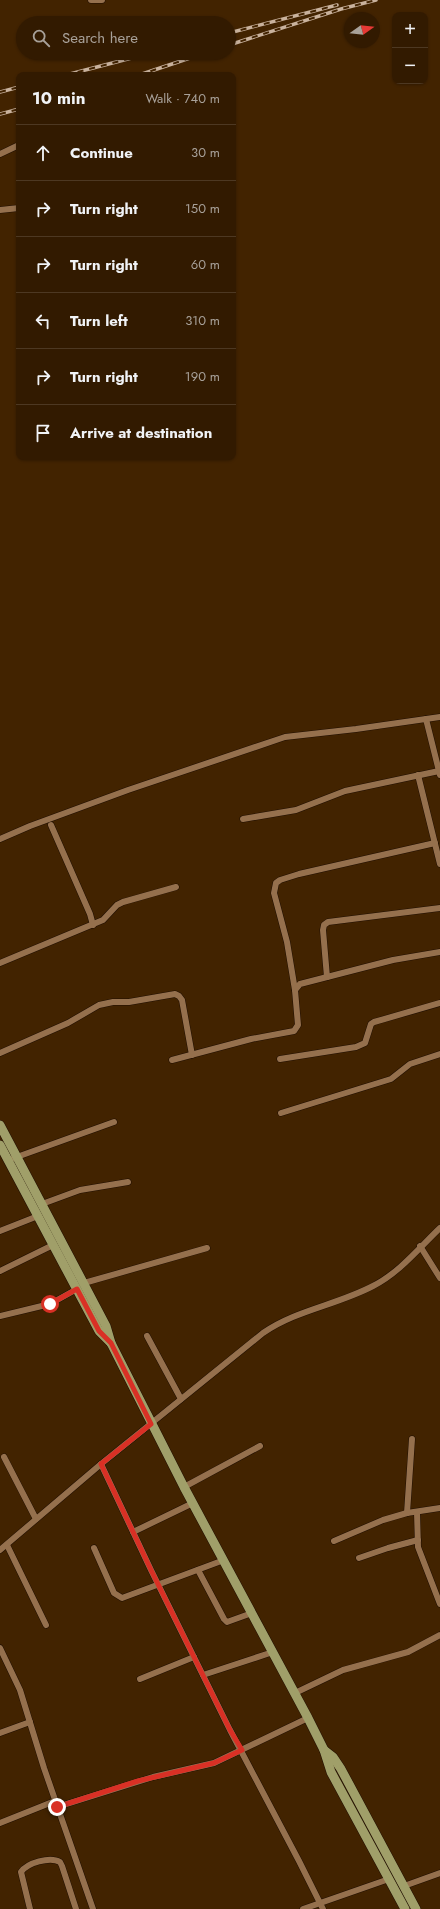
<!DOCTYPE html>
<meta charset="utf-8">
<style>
:root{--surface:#321a00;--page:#3a230a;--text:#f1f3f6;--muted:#a8a199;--line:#4d3822}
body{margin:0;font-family:Jost,sans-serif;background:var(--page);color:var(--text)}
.controls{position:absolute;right:12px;top:12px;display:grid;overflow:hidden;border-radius:8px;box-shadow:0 1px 3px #0004}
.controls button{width:36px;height:36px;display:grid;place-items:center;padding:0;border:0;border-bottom:1px solid var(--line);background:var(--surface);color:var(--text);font:20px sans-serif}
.compass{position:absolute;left:344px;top:12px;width:36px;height:36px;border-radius:50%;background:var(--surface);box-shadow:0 1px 3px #0004;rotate:75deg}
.stop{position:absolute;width:12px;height:12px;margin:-9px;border:3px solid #d93025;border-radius:50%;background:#fff}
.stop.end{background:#d93025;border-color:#fff;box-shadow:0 1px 4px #0008}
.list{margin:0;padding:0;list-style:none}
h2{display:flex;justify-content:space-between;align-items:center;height:52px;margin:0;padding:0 16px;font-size:17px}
h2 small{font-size:13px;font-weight:400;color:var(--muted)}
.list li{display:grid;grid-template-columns:26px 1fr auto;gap:12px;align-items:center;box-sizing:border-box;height:56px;padding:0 16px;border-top:1px solid var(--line)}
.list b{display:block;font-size:15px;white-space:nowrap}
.list em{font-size:13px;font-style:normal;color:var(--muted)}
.icon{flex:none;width:22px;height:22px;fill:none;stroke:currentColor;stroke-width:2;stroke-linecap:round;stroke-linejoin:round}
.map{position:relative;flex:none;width:440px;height:1909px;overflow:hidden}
.search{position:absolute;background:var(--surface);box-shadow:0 1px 3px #0004;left:16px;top:16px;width:220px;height:44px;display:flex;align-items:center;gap:10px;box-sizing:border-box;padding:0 14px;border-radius:22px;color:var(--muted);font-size:15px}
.panel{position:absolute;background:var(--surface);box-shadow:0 1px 3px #0004;left:16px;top:72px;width:220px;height:388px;border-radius:8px}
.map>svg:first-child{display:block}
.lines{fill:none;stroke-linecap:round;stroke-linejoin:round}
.minor-casing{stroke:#200f01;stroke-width:7}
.primary-casing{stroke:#200f01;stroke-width:10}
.minor{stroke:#95704d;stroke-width:6}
.primary{stroke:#a09f69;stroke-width:9}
.rail-casing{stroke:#c9b29d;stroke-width:3.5}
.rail{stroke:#422300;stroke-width:2;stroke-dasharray:6;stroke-linecap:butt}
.route{stroke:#d93025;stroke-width:5}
</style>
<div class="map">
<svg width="440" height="1909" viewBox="0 0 440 1909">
<rect width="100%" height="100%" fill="#422300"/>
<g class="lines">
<g class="minor-casing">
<g id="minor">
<polyline points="91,0 102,0"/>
<polyline points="0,154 19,145"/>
<polyline points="0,210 19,208"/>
<polyline points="426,719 440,775"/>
<polyline points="418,775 440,864"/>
<polyline points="243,819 296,810 345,791 439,771"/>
<polyline points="51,825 90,914 93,925"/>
<polyline points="0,839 30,826 128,790 285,737 356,729 440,717"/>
<polyline points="0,963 103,920 117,905 123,902 176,887"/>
<polyline points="327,977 323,930 324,925 328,922 440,908"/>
<polyline points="295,990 287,942 274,893 276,883 280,880 299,874 435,843"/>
<polyline points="0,1053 68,1023 99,1005 113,1002 129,1002 175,994 179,996 182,1000 192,1055"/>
<polyline points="280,1059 356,1047 365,1043 371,1024 374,1022 440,1003"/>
<polyline points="172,1060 251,1039 294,1031 298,1025 295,990 300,984 393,960 440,952"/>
<polyline points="281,1113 391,1079 410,1064 440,1054"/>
<polyline points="14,1158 114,1122"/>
<polyline points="42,1204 80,1190 128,1182"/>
<polyline points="0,1231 38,1216"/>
<polyline points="420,1246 440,1278"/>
<polyline points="0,1271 53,1245"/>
<polyline points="84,1283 207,1248"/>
<polyline points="0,1316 50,1304 77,1289"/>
<polyline points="147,1336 181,1399"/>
<polyline points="4,1457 36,1519"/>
<polyline points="101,1464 151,1570 230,1730 299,1861 323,1909"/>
<polyline points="184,1487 260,1446"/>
<polyline points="417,1512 418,1547 440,1604"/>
<polyline points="407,1513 412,1439"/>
<polyline points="133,1532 193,1503"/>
<polyline points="334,1541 383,1520 407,1513 440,1508"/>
<polyline points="7,1545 46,1625"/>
<polyline points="94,1548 114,1593 122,1598 224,1560"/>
<path d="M0,1550L101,1464L263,1333C296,1310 337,1305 373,1286C399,1273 419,1248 440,1228"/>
<polyline points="359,1558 388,1548 418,1540"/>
<polyline points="198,1570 224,1619 227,1622 252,1613"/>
<polyline points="0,1648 20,1690 44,1768 93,1909"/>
<polyline points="203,1675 273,1652"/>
<polyline points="140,1679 194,1657"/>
<polyline points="295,1693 343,1670 408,1652 440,1635"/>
<polyline points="0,1733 30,1722"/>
<polyline points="57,1807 153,1777 214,1763 308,1718"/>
<polyline points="0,1823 55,1801"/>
<polyline points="404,1886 440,1873"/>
<path d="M30,1909L21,1872C27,1863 50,1856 60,1862L62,1866L76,1909"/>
<polyline points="303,1909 389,1879"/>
</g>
</g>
<g class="primary-casing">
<g id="primary">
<polyline points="0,1125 106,1326 111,1343 184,1487 308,1718 324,1750 331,1772 405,1909"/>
<polyline points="0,1145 99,1331 111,1343"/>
<polyline points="324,1750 333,1757 341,1769 416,1909"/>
</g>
</g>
<use href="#minor" class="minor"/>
<use href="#primary" class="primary"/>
<g class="rail-casing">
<g id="rail">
<polyline points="229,33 337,5"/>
<polyline points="229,45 341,9 376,0"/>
<polyline points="66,75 151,53"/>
<polyline points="139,75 205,53"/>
<polyline points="0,92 19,87"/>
<polyline points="0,114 19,109"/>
</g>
</g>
<use href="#rail" class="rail"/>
</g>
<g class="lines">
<polyline class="route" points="50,1304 77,1289 99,1331 111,1343 151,1424 101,1464 151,1570 230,1730 242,1750 214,1763 138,1781 57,1807"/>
</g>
</svg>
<div class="controls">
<button>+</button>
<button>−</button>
</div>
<svg class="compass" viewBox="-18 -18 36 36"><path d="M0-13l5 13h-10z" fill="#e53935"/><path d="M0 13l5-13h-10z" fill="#a8a199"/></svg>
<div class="stop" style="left:50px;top:1304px"></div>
<div class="stop end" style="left:57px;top:1807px"></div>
<div class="search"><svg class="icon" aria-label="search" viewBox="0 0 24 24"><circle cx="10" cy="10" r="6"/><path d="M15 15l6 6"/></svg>Search here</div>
<section class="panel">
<h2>10 min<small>Walk · 740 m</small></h2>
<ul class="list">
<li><svg class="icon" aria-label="ahead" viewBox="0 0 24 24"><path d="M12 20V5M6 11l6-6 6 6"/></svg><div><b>Continue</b></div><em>30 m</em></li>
<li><svg class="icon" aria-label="right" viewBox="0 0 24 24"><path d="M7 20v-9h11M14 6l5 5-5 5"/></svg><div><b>Turn right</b></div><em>150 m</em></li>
<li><svg class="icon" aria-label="right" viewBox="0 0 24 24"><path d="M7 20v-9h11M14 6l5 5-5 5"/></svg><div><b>Turn right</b></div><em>60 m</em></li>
<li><svg class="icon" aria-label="left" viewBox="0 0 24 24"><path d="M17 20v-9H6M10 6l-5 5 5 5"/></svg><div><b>Turn left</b></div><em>310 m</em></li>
<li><svg class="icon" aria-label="right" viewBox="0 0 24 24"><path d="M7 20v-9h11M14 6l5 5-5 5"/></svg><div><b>Turn right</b></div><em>190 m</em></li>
<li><svg class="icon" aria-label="arrive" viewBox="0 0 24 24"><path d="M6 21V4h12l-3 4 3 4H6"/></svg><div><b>Arrive at destination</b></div></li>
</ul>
</section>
</div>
